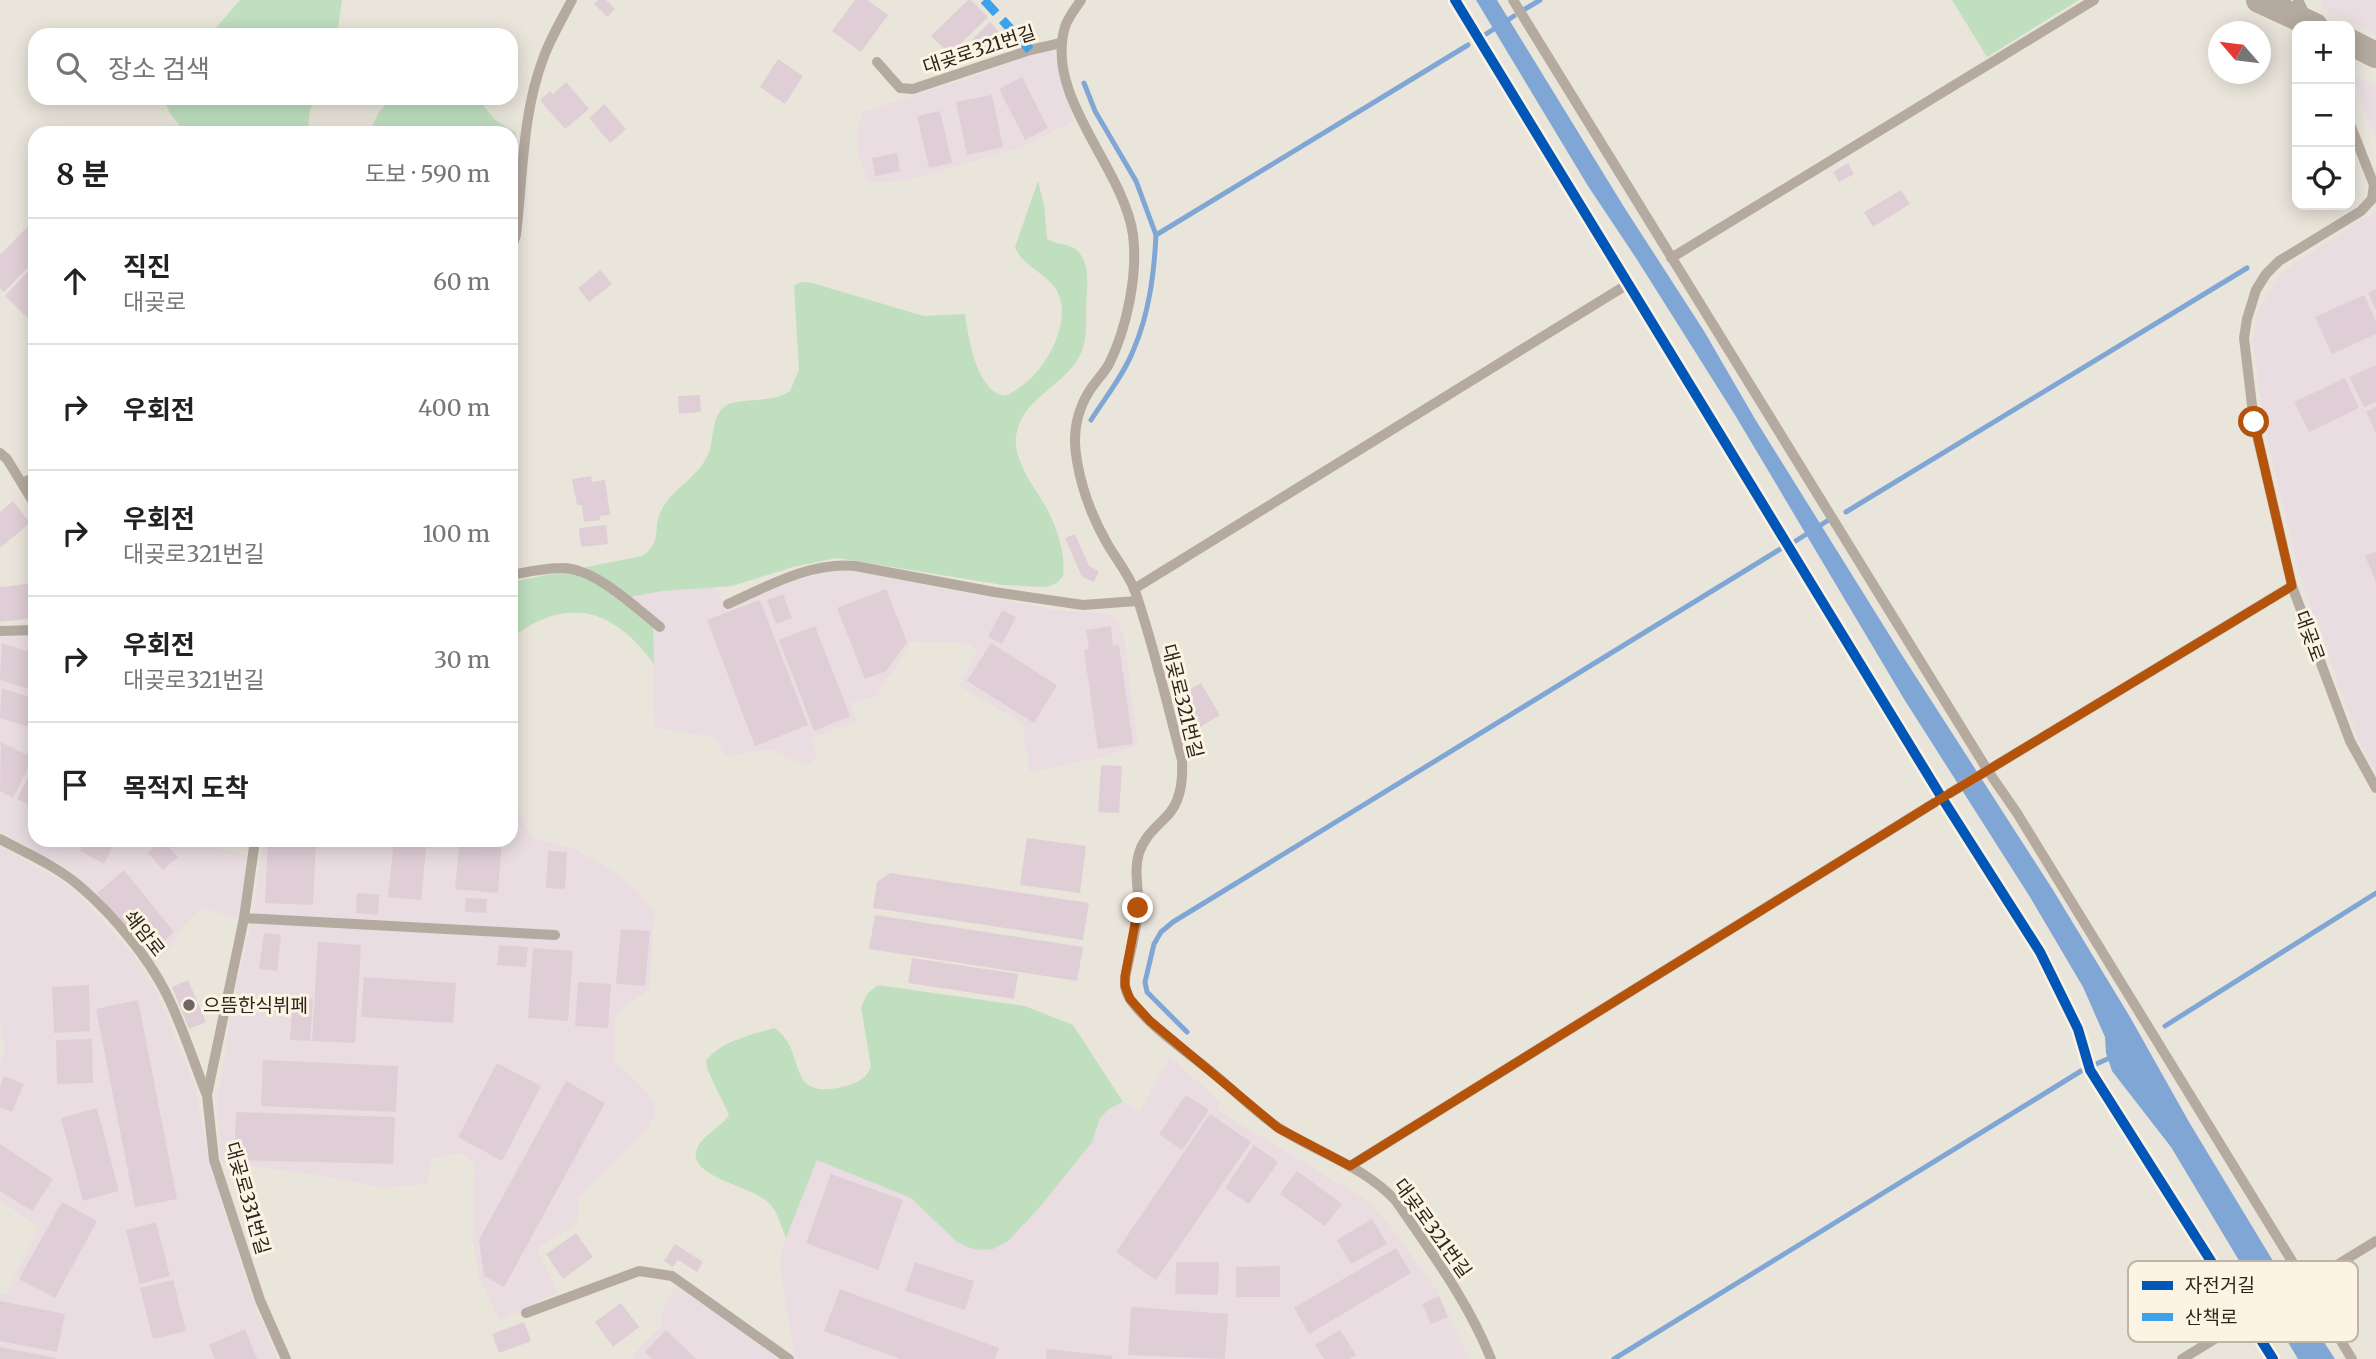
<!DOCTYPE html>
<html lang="ko">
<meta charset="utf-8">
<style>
:root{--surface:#fff;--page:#f2f2f2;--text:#222;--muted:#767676;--line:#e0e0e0}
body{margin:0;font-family:Merriweather,"Noto Sans KR",serif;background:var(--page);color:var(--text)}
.controls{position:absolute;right:21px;top:21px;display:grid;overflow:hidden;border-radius:14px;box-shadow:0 4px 18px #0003}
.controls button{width:63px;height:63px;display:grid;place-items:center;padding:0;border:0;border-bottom:2px solid var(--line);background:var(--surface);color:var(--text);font:35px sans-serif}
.compass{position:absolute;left:2208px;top:21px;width:63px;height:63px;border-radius:50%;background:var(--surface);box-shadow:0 4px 18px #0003;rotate:298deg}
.stop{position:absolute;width:21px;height:21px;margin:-16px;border:5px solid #b45309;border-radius:50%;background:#fff}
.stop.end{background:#b45309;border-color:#fff;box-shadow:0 2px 7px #0008}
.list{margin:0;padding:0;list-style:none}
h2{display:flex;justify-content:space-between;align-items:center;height:91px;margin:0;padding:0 28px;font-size:30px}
h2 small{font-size:23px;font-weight:400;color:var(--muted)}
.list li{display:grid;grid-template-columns:46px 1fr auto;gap:21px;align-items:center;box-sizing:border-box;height:126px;padding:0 28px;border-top:2px solid var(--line)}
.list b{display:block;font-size:26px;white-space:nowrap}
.list p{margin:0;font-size:23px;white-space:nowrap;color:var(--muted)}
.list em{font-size:23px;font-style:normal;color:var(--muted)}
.icon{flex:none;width:38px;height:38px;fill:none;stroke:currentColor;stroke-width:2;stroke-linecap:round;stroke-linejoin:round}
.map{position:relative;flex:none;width:2376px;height:1359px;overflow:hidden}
.search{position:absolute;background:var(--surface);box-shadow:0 4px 18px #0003;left:28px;top:28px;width:490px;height:77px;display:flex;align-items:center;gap:18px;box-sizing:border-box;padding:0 24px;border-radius:21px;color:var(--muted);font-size:26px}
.panel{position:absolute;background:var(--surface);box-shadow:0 4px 18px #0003;left:28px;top:126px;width:490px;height:721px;border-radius:21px}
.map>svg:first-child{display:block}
.industrial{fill:#e9dde2}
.green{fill:#bfdfbf}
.water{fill:#80a6d6}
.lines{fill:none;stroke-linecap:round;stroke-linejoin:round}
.stream{stroke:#80a6d6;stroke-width:5}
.building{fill:#e0ced6}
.service{stroke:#b5aaa0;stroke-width:10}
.tertiary{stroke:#b5aaa0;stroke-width:26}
.quiet{stroke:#3ea2ea;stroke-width:9;stroke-dasharray:18 9;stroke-linecap:butt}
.cycleway-casing{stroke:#fdf3e2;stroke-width:15}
.cycleway{stroke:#0057b8;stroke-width:10}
.route{stroke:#b45309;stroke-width:9}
.poi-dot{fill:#6d6861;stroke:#fdf3e2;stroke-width:2.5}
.labels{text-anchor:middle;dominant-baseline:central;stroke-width:6;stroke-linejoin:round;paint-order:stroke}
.street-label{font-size:19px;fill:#29251f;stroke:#fdf3e2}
.poi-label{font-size:19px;fill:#29251f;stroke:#fdf3e2;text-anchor:start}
.key{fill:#fdf3e2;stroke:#bdb5a8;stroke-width:2}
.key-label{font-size:19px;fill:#29251f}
</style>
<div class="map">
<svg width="2376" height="1359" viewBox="0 0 2376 1359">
<rect width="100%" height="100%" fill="#eae5db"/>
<g class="industrial">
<polygon points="2321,0 2376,0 2376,34 2328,12 2321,4"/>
<polygon points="1044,50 1055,54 1074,121 1023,147 908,180 869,183 859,157 857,130 862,112 974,76"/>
<polygon points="2350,74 2376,86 2376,139"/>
<polygon points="2376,212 2376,773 2357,736 2299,573 2263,421 2253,341 2257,313 2279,276 2297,261"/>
<polygon points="834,570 857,572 1054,610 1109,614 1118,620 1124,637 1138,745 1106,756 1030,773 1022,723 959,686 977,652 968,643 911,642 877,696 851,703 857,721 811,738 817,758 806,766 770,749 726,757 714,737 654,728 653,622 624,599 663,591 716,587 725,610 793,581"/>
<polygon points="0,636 35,637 35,741 31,750 35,753 35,840 180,840 247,855 240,914 231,918 203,907 181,929 169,950 153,964 91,890 66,868 0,832"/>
<polygon points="511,807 516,808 522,816 530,836 576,850 617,873 639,893 654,912 650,988 615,1015 615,1062 635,1079 655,1103 655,1114 646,1131 580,1196 577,1223 537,1249 558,1292 500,1321 479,1278 473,1240 475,1163 460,1153 432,1158 427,1184 382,1188 324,1176 221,1162 217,1097 237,985 254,910 263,840 511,840"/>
<polygon points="0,846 59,879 80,896 135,957 157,992 195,1086 209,1163 254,1304 278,1359 0,1359 0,1294 6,1294 39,1228 0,1200 0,1063 5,1053 0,1021"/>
<polygon points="1170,1056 1220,1102 1218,1110 1369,1202 1388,1223 1436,1289 1470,1359 795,1359 781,1277 780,1257 786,1238 817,1160 911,1198 956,1241 978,1250 993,1249 1007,1242 1039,1208 1092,1142 1100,1118 1109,1109 1123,1102 1140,1112"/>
<polygon points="675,1286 719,1315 780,1359 635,1359 633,1355 661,1326 662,1311"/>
</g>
<g class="green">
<polygon points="240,0 342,0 337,35 210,35"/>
<polygon points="1952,0 2079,0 1987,57"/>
<path d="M163,98H315C309,110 307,120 310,133H186L170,114Z"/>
<polygon points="392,98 477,98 494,119 516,133 511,217 511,133 369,133 379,112"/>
<path d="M1038,181L1044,205L1047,239C1055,244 1063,243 1072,247C1092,258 1087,287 1086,306C1086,320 1087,335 1083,348C1072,383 1026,394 1017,431C1010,458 1035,487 1047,509C1057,528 1066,554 1063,576L1057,583L1046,587L1003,585L837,558L793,567L732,586L663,591L625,598L653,622L654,664C613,608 568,595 511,638V582L642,556C664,541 651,529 662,509C673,489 696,478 707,457C715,442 710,419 724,407C738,396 770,405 790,391L799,370L794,285L802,282L812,283L924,316L965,314C968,336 976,387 1001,395C1007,397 1011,393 1016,390C1043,374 1069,330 1060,298C1053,274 1023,269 1015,247Z"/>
<path d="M878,985L1025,1006L1073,1025L1123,1102L1109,1109L1100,1118L1092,1142L1039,1208L1007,1242L993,1249L978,1250L967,1247L956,1241L911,1198L817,1160L786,1238C781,1226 778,1212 769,1203C754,1187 690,1177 696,1152C700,1136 721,1128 729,1115L708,1071L706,1061C720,1041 751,1035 774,1028C809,1050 782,1103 846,1086C858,1082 866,1079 871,1067L861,1007L867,994Z"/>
</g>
<polygon class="water" points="1476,0 1497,0 1624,207 1704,331 1755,419 1900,652 2053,890 2130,1017 2189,1122 2296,1299 2335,1359 2298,1359 2171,1147 2112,1071 2106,1053 2105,1037 2083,987 2030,897 1904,699 1735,415 1636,258 1588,186"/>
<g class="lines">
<g class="stream">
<polyline points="1525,9 1540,0"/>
<polyline points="1483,36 1514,16"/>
<polyline points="1084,83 1095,111 1136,181 1156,235"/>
<path d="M1091,420C1105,398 1123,376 1133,351C1149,314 1154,275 1156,235L1468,45"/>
<polyline points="1846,512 2247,268"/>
<polyline points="1794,542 1827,521"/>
<polyline points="2165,1026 2376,893"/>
<polyline points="1187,1032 1147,992 1145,982 1154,944 1161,932 1173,922 1782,548"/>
<polyline points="2096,1064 2112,1057"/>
<polyline points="1614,1359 2081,1071"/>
</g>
</g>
<g class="building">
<polygon points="598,0 606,0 615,9 607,17 594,4"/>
<polygon points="855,0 867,0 888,15 861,52 832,31"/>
<polygon points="968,0 971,0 988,17 950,54 931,36"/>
<polygon points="990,22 1004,37 987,55 972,40"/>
<polygon points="778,59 803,76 785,104 760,87"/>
<polygon points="1022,77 1048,128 1025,140 999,89"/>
<polygon points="566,82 589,109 565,129 540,100 550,91 553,94"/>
<polygon points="992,95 1003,147 967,155 956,102"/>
<polygon points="604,104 626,129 610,143 589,118"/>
<polygon points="940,111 952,163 929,168 917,116"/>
<polygon points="897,153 900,171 875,176 872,158"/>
<polygon points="1848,163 1854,174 1839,182 1833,172"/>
<polygon points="1901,190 1910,204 1873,227 1864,212"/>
<polygon points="35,219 35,260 4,292 0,288 0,255"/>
<polygon points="35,264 35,311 28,318 5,296"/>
<polygon points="600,270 612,284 589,302 578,288"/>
<polygon points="2376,289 2376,310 2368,293"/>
<polygon points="2364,295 2376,321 2376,334 2332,354 2315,317"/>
<polygon points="2376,365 2376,402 2364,407 2349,377"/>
<polygon points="2345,378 2359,408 2309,432 2294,402"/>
<polygon points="700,395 701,412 679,414 678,396"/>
<polygon points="2376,407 2376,433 2366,412"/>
<polygon points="591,476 592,482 605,480 610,515 600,516 600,520 584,522 582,505 577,505 572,479"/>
<polygon points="13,501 30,523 0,548 0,512"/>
<polygon points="606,525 608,544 581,547 579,528"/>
<polygon points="1075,534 1089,566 1099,571 1094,582 1082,577 1065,538"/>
<polygon points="2376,551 2376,582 2365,556"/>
<polygon points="35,583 35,618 0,622 0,587"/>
<polygon points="886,589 907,642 886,671 865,679 837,608"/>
<polygon points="783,594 792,618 776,624 767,600"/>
<polygon points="760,600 808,725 755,746 707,620"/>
<polygon points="1002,610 1016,617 1002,644 988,637"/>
<polygon points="815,626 850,716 814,731 779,640"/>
<polygon points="1111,626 1113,646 1119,645 1133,744 1098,749 1084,650 1089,649 1086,630"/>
<polygon points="2,643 35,654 35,691 0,680"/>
<polygon points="991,643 1057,685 1034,723 967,681"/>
<polygon points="1201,683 1220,715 1195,730 1176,697"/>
<polygon points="2,688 35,699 35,729 0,718"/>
<polygon points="1,742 33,758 13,798 0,791"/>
<polygon points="35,764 35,808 17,799"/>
<polygon points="1101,765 1122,766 1119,813 1098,812"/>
<polygon points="1027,838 1086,846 1080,893 1020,885"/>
<polygon points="85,840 116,840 104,864 80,851"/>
<polygon points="163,840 178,857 163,870 148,853"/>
<polygon points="268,840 316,840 313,905 265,903"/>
<polygon points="394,840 427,840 421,900 388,897"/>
<polygon points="460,840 502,840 498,893 455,889"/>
<polygon points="548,851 567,852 565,889 546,888"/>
<polygon points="124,870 174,932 147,955 97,893"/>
<polygon points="890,873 1089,903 1083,940 873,908 877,882"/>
<polygon points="357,893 379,895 378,915 356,913"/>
<polygon points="466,898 487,899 486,913 465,912"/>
<polygon points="875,915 1083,947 1077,981 869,949"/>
<polygon points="621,929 650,931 645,986 616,984"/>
<polygon points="264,933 281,935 277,971 259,969"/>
<polygon points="318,942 361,945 355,1043 312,1041"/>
<polygon points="499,945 528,947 526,967 497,965"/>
<polygon points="533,948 573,951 568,1021 528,1018"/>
<polygon points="912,958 1018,974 1014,999 908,983"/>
<polygon points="364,977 456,983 453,1023 361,1017"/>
<polygon points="188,980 206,1022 189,1029 172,987"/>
<polygon points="578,982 611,984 608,1028 575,1026"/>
<polygon points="89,985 90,1031 54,1033 52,987"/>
<polygon points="293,997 313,999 310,1041 290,1040"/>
<polygon points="138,1000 177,1199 135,1207 96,1009"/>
<polygon points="92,1039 93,1083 57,1084 56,1040"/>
<polygon points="263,1060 398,1066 396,1112 261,1106"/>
<polygon points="497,1063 541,1086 502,1161 458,1137"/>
<polygon points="4,1076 24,1084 12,1112 0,1107 0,1086"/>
<polygon points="566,1081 605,1103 504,1287 484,1276 479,1240"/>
<polygon points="1186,1095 1209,1110 1182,1150 1159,1134"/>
<polygon points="97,1108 119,1191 83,1201 61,1118"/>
<polygon points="236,1112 395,1117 393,1164 234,1160"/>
<polygon points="1210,1114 1251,1142 1156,1280 1116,1252"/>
<polygon points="0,1144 53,1179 32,1211 0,1191"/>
<polygon points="1254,1145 1278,1162 1249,1204 1225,1188"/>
<polygon points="1297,1171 1342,1204 1325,1226 1280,1194"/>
<polygon points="831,1174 903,1200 878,1270 806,1243"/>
<polygon points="62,1202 97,1221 55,1298 19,1279"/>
<polygon points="1372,1219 1387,1244 1351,1264 1337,1240"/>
<polygon points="156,1222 170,1276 140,1284 126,1230"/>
<polygon points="576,1233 593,1257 563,1279 546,1254"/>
<polygon points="675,1244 703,1262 697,1272 678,1260 673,1267 664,1261"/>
<polygon points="1396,1248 1411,1273 1309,1334 1294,1308"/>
<polygon points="915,1262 974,1281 965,1310 905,1291"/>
<polygon points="1176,1262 1219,1262 1218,1295 1175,1294"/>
<polygon points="1280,1266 1280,1297 1236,1297 1236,1267"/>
<polygon points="173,1280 186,1331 153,1339 140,1288"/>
<polygon points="840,1289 999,1348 995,1359 900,1359 824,1331"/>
<polygon points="1439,1296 1448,1317 1431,1324 1422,1304"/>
<polygon points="0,1301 65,1314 57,1352 0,1341"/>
<polygon points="621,1303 639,1327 613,1347 595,1322"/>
<polygon points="1131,1307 1228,1314 1225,1359 1128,1355"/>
<polygon points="524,1322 531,1341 499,1353 492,1334"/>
<polygon points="245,1329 257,1359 215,1359 209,1345"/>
<polygon points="666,1330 696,1359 652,1359 645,1352"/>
<polygon points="1340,1330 1356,1355 1350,1359 1324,1359 1315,1345"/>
<polygon points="0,1347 56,1358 55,1359 0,1359"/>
<polygon points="1047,1349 1113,1356 1112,1359 1046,1359"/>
</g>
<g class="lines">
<g class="service">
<path d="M1081,0C1076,8 1068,17 1065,27C1044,97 1124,168 1133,235C1138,274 1127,328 1109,364C1104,373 1096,381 1090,390C1076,412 1072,435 1077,461C1082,491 1093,519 1108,545C1117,560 1129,575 1135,591C1154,646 1167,704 1182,760C1183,781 1181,804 1164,819C1153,830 1144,838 1139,853C1133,872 1140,892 1138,911C1136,932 1130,953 1126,974C1124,983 1125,992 1130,999C1147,1025 1189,1053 1214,1074C1235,1091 1256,1113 1279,1128C1318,1153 1364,1166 1396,1201C1431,1252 1468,1301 1491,1359"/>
<polyline points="1455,0 1942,798 2040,952 2078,1029 2090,1070 2273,1359"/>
<polyline points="1513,0 1988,771 2017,813 2352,1359"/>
<polyline points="2298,0 2307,18"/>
<polyline points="877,62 900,88 913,89 1030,50 1061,43"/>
<polyline points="2350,124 2374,185 2372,199 2361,211 2279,261 2266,274 2256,290 2247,319 2244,338 2254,422 2292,586 2350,741 2376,788"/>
<path d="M511,249L516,235C523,177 522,114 543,59C550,39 562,19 572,0"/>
<polyline points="1671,258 2094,0"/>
<polyline points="0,453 7,459 35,505"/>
<polyline points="22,483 35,477"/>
<path d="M511,575C527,572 545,568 561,568C594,567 635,607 660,627"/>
<polyline points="1134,589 1628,284"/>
<path d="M728,604C768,586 810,562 855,566L994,592L1083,605L1137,601"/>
<polyline points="0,631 35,630"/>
<path d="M0,839C28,854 59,867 83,889C113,915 148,957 166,993C182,1025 193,1060 206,1093"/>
<polyline points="255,840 244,918 207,1095 214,1160 260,1300 286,1359"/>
<polyline points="244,918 555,935"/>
<polyline points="1350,1166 1942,798 2292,586"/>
<polyline points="2306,1284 2376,1241"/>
<polyline points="526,1313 639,1271 672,1276 789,1359"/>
<polyline points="2182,1359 2249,1318"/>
</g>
<g class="tertiary">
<polyline points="2259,0 2315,26"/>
<polyline points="2350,42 2376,55"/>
</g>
<polyline class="quiet" points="984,0 1030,50"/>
<g class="cycleway-casing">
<polyline id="cycleway" points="1455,0 1942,798 2040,952 2078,1029 2090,1070 2273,1359"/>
</g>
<use href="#cycleway" class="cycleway"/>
</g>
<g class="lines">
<polyline class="route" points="1138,908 1125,976 1125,986 1130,999 1150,1021 1278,1128 1350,1166 1942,798 2292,586 2254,422"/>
</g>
<circle class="poi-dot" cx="189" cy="1005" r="7"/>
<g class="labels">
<g class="street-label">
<text transform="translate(979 49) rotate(-18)">대곶로321번길</text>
<text transform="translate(2310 636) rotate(70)">대곶로</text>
<text transform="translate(1183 701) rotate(76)">대곶로321번길</text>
<text transform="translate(145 933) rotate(52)">쇄암로</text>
<text transform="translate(248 1198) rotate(74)">대곶로331번길</text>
<text transform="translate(1433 1228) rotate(54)">대곶로321번길</text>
</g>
<g class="poi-label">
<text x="203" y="1005">으뜸한식뷔페</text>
</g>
</g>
<rect x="2128" y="1261" width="230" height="81" rx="10" class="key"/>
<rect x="2142" y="1281" width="31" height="9" fill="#0057b8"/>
<rect x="2142" y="1313" width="31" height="8" fill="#3ea2ea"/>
<g class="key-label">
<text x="2185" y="1292">자전거길</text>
<text x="2185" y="1324">산책로</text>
</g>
</svg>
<div class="controls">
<button>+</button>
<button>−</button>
<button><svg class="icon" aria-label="locate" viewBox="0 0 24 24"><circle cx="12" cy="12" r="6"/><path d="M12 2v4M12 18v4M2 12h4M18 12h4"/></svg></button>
</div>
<svg class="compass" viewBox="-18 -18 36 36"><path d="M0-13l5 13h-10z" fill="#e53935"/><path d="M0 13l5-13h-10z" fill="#767676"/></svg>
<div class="stop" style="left:2254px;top:422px"></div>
<div class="stop end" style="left:1138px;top:908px"></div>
<div class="search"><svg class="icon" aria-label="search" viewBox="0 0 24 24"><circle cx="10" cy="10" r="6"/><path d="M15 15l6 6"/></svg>장소 검색</div>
<section class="panel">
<h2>8 분<small>도보 · 590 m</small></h2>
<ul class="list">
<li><svg class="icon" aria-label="ahead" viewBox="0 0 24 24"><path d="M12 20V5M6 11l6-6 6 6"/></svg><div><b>직진</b><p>대곶로</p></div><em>60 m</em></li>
<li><svg class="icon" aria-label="right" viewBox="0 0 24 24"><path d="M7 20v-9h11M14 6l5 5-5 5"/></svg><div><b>우회전</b></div><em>400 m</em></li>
<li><svg class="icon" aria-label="right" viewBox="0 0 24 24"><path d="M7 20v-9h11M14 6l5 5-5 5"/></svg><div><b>우회전</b><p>대곶로321번길</p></div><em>100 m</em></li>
<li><svg class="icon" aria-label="right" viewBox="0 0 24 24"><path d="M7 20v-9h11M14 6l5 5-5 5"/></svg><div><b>우회전</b><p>대곶로321번길</p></div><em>30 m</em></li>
<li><svg class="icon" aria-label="arrive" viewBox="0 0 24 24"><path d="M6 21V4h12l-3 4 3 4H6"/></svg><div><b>목적지 도착</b></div></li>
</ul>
</section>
</div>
